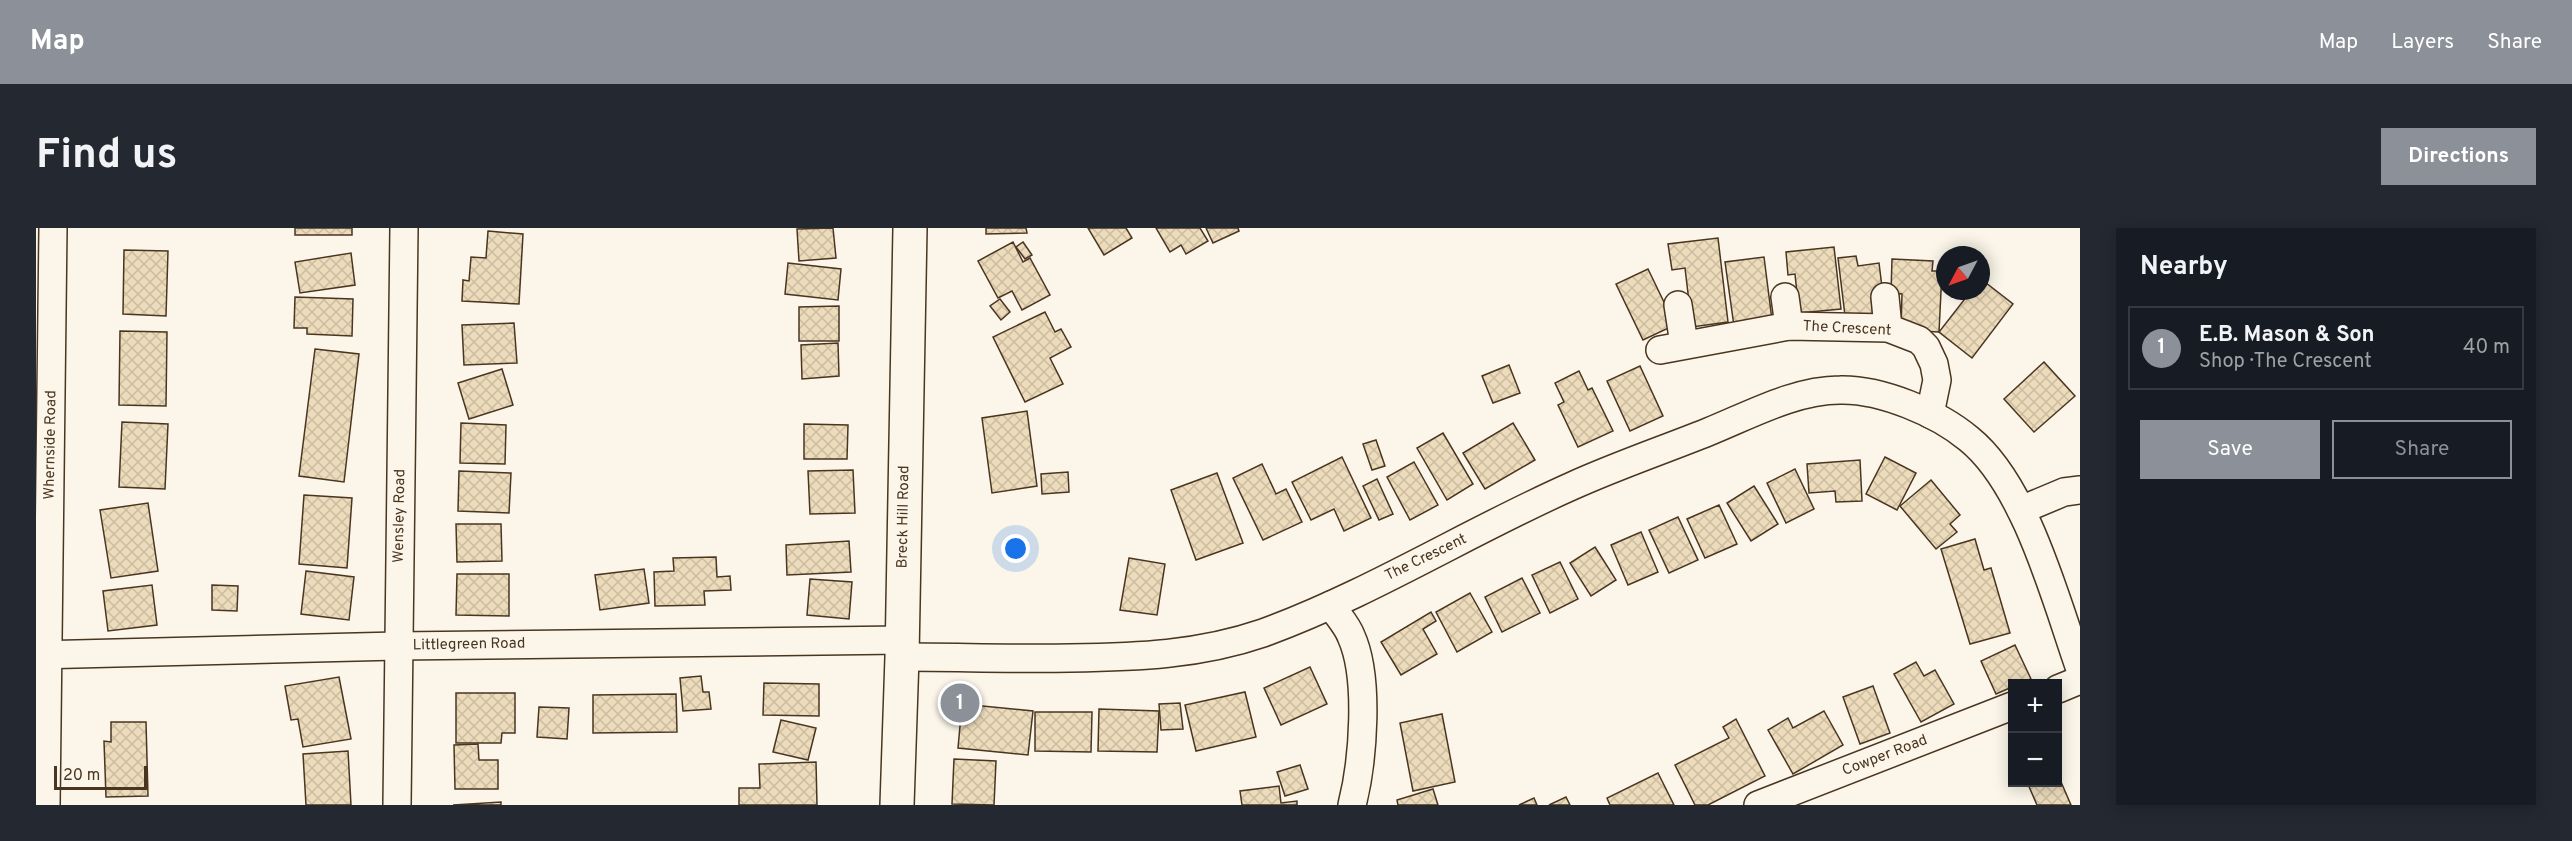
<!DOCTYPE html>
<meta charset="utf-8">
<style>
:root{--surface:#171b24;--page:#242831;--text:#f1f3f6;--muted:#9ea1a6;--line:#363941;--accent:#8c9099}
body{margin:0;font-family:Overpass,sans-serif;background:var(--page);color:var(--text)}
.controls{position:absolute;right:18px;bottom:18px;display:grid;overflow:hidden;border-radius:0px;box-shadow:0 3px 15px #0003}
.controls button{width:54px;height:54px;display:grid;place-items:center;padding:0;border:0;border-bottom:2px solid var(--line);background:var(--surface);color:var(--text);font:30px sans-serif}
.compass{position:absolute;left:1900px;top:18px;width:54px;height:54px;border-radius:50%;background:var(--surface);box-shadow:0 3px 15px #0003;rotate:229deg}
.scale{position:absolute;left:18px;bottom:15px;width:93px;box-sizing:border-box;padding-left:6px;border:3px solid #4a3520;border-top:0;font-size:16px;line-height:21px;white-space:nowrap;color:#4a3520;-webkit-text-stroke:4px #fbf6e9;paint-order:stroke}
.you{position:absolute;left:980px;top:321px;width:21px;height:21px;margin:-15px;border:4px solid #fff;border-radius:50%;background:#1a73e8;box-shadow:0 0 0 9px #1a73e833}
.badge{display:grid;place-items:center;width:39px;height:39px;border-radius:50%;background:var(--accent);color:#fff;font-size:20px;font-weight:700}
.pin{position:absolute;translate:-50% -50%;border:3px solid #fff;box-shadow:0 2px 6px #0006}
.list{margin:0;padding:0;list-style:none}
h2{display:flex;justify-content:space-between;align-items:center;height:78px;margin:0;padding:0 24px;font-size:26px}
h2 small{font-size:20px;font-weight:400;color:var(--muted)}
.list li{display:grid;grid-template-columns:39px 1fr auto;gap:18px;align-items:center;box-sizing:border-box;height:84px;margin:0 12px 12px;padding:0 12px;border:2px solid var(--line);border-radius:0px}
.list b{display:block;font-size:22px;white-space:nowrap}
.list p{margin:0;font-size:20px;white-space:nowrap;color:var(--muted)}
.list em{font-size:20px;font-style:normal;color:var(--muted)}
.actions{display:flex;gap:12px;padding:18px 24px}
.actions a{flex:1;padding:14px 0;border:2px solid var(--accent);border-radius:0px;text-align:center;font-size:21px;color:var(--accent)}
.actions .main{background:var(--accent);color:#fff}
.map{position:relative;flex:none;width:2044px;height:577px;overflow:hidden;border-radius:0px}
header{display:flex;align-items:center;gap:36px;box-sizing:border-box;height:84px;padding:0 30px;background:var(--accent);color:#fff}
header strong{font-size:28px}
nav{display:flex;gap:33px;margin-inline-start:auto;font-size:21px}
.intro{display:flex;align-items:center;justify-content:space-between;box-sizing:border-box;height:144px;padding:0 36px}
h1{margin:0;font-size:42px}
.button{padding:15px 27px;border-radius:0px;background:var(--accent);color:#fff;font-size:21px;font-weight:700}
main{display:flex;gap:36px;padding:0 36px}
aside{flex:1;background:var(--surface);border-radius:0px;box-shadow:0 3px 15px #0003}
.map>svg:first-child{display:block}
.building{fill:url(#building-cross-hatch);stroke:#4a3520;stroke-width:1.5}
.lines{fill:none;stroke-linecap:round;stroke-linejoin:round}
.street-casing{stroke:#4a3520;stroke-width:30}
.secondary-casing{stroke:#4a3520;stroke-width:36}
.street{stroke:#fbf6e9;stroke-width:27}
.secondary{stroke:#fbf6e9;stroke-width:33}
.labels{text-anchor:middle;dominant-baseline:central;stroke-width:4.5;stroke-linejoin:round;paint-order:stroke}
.street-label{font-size:15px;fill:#4a3520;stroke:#fbf6e9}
</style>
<header>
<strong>Map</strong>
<nav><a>Map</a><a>Layers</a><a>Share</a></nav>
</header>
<div class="intro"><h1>Find us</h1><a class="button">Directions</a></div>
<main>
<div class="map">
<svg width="2044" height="577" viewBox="0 0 2044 577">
<defs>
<pattern id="building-cross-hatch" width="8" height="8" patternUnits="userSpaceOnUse" patternTransform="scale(1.5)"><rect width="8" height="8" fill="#ecdcbc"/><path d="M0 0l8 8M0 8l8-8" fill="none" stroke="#ccbda1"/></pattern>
</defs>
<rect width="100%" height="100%" fill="#fbf6e9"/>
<g class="building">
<rect x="259" y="0" width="57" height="7"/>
<polygon points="797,0 800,30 763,33 761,1"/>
<polygon points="950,0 990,0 991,5 950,6"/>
<polygon points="1052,0 1090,0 1096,10 1068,27"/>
<polygon points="1120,0 1164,0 1172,13 1150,26 1145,17 1134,24"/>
<polygon points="1170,0 1202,0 1203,3 1177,15"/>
<polygon points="452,3 487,6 483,76 426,73 427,52 433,53 435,29 450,30"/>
<polygon points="1682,10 1692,94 1656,99 1649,40 1636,42 1632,16"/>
<polygon points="977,14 987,34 994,30 1014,67 986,82 976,63 962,70 942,33"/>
<polygon points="987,14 996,27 989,31 980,19"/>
<polygon points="1798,19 1805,81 1763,85 1759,46 1752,47 1750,24"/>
<polygon points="88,22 132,23 130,88 87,86"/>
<polygon points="315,25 319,57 264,65 259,34"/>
<polygon points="1820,28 1822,38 1843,35 1850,91 1810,96 1802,30"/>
<polygon points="1728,29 1736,92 1698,98 1689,34"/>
<polygon points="1856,31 1897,33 1896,43 1906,43 1903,104 1865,102 1866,66 1855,65"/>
<polygon points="752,35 805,41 802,72 749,66"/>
<polygon points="1612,41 1639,97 1607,112 1580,56"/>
<polygon points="1945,51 1977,76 1936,130 1903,104 1935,63 1945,63"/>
<polygon points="259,69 317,71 316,108 271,106 271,100 258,100"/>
<polygon points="964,71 974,84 965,92 954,78"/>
<polygon points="803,78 803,113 763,113 763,79"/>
<polygon points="1009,84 1019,104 1025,101 1035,119 1014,130 1027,156 989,174 957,109"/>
<polygon points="478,95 481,135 428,137 426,97"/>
<polygon points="84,103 131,104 130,178 83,177"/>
<polygon points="802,115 803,148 766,151 765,117"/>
<polygon points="279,121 323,126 308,254 263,248"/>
<polygon points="2008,134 2039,168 1998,204 1968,171"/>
<polygon points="1473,137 1484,165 1457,175 1446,148"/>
<polygon points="1604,138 1627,188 1594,203 1571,153"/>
<polygon points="466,141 477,177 433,191 422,155"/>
<polygon points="1543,143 1552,162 1556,160 1577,203 1542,219 1522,177 1528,174 1519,155"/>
<polygon points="991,183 1001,258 956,265 946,190"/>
<polygon points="86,194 132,196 129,261 83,259"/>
<polygon points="425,195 470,197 469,236 424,235"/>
<polygon points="1477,195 1499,232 1449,261 1427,225"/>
<polygon points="768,196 812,197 811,231 768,231"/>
<polygon points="1407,205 1437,256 1411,272 1381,220"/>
<polygon points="1340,212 1349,238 1336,242 1327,216"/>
<polygon points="1306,229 1335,290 1308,303 1298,281 1275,292 1256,254"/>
<polygon points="1849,229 1880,245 1861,282 1830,266"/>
<polygon points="1824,232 1826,273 1800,274 1799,263 1773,265 1771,236"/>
<polygon points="1378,234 1402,277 1374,292 1351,249"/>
<polygon points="1226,236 1240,266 1250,261 1266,294 1227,312 1197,250"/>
<polygon points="1759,241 1778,281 1750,295 1731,255"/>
<polygon points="817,242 819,285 774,286 772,243"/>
<polygon points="423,243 475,245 473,285 422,283"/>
<polygon points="1032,244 1033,264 1006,266 1005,246"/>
<polygon points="1181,245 1207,315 1160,332 1135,262"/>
<polygon points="1341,251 1357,286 1343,292 1327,258"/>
<polygon points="1895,252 1924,287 1914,296 1921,304 1900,321 1864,278"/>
<polygon points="1718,258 1742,296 1715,313 1691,275"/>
<polygon points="268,267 316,270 311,340 263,336"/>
<polygon points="112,275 122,343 75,350 64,282"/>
<polygon points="1683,277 1701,316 1669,330 1651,291"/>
<polygon points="1642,289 1662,332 1633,345 1613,302"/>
<polygon points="420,296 465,296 466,333 421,334"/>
<polygon points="1605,304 1622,344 1592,357 1575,317"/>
<polygon points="1939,311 1948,342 1955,340 1974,405 1934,416 1905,321"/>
<polygon points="813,313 815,344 751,347 750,317"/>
<polygon points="1559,319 1580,352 1555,368 1534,335"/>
<polygon points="680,329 681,349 694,348 695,362 668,363 669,377 619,378 618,344 638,343 637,330"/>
<polygon points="1093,330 1129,336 1121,387 1084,382"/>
<polygon points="1524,334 1542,371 1514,385 1496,347"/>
<polygon points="608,341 613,375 564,382 559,347"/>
<polygon points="270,343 318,349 313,392 265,386"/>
<polygon points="421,346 473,346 473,388 420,387"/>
<polygon points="1486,350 1504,385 1466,404 1449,369"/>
<polygon points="774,351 816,354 813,391 771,387"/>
<polygon points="116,357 121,397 72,403 67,363"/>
<polygon points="176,357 202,358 201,383 176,382"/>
<polygon points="1434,365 1456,404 1421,424 1400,384"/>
<polygon points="1395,384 1400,393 1387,401 1401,426 1365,447 1345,414"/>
<polygon points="1979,417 1995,451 1984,455 1976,455 1976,459 1960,466 1945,433"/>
<polygon points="1880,434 1888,448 1899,442 1918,476 1885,494 1858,446"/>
<polygon points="1274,439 1291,476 1245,497 1228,460"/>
<polygon points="665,448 667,464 673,464 675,481 647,483 644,450"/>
<polygon points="303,449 315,511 267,519 262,491 255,492 249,458"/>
<polygon points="728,455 783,456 783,488 727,487"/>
<polygon points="1837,458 1854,505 1824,516 1807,469"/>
<polygon points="1209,464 1220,509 1160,523 1149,477"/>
<polygon points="420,465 479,465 479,505 466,505 465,515 420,515"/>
<polygon points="640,466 641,504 557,505 557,467"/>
<polygon points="1144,475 1147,501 1125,502 1123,476"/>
<polygon points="926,476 997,483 992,527 922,520"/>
<polygon points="503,479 533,480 531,511 501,509"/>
<polygon points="1063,481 1123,483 1121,524 1062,523"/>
<polygon points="1788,483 1807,517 1757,546 1732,502 1752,490 1757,500"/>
<polygon points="999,484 1056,484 1055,524 999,523"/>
<polygon points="1406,486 1419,554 1377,563 1364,495"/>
<polygon points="1700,491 1729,548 1672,577 1659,577 1639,537 1693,510 1687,499"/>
<polygon points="745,492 780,500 772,532 737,524"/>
<polygon points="75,494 110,494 112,568 70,569 68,513 75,514"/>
<polygon points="442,516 443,532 462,532 462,561 419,561 418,517"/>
<polygon points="312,523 315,577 270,577 267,526"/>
<polygon points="918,531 960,533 958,577 916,576"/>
<polygon points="780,534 781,577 703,577 703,560 724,560 723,536"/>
<polygon points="1264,537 1272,561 1249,568 1241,544"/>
<polygon points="1622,545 1638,577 1574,577 1571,570"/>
<polygon points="2022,547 2035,577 2001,577 1991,554 2022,554"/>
<polygon points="1243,558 1245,575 1261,573 1261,577 1206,577 1204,563"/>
<polygon points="1397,561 1402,577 1362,577 1361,572"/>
<polygon points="1530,569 1534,577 1513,577"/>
<polygon points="1498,570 1501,577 1483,577"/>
<polygon points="465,574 465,577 417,577"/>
</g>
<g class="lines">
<g class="street-casing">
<g id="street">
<polyline points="1749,69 1753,98"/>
<polyline points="1849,69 1852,100"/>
<polyline points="1642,77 1648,116"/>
<polyline points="1624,122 1753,98 1852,100 1883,112 1890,119 1898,136 1901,152 1894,186"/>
<polyline points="1985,282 2028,264 2044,262"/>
<path d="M1295,377C1301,387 1311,397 1315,408C1334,449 1327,534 1316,577"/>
<polyline points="0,427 361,418 866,412"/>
<path d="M866,429C922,429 978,431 1034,430C1101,429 1163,427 1227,405C1334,366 1432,304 1536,258C1580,238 1627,222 1672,204C1714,187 1759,162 1804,162C1845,161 1902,185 1933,211C1990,257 2020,373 2044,441"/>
<polyline points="2022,461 2044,452"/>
<polyline points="10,577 17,0"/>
<polyline points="361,577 368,0"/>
<polyline points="1722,577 1976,478"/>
</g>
</g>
<g class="secondary-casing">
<polyline id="secondary" points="861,577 866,429 874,0"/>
</g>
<use href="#street" class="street"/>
<use href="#secondary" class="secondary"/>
</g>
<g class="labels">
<g class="street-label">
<text transform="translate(1811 101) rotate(3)">The Crescent</text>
<text transform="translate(15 217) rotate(-89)">Whernside Road</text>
<text transform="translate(364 288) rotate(-89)">Wensley Road</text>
<text transform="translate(868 289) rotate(-89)">Breck Hill Road</text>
<text transform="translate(1390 330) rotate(-26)">The Crescent</text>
<text transform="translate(433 417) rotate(-1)">Littlegreen Road</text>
<text transform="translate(1849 528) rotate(-21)">Cowper Road</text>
</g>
</g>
</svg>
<div class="controls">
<button>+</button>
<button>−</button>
</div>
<svg class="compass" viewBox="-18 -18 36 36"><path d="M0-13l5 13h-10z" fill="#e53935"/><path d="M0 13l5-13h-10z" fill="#9ea1a6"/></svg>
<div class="scale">20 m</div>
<div class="you"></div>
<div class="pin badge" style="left:924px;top:475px">1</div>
</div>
<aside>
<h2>Nearby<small></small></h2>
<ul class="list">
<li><span class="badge">1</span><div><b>E.B. Mason &amp; Son</b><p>Shop · The Crescent</p></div><em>40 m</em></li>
</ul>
<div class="actions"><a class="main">Save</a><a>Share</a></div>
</aside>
</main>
